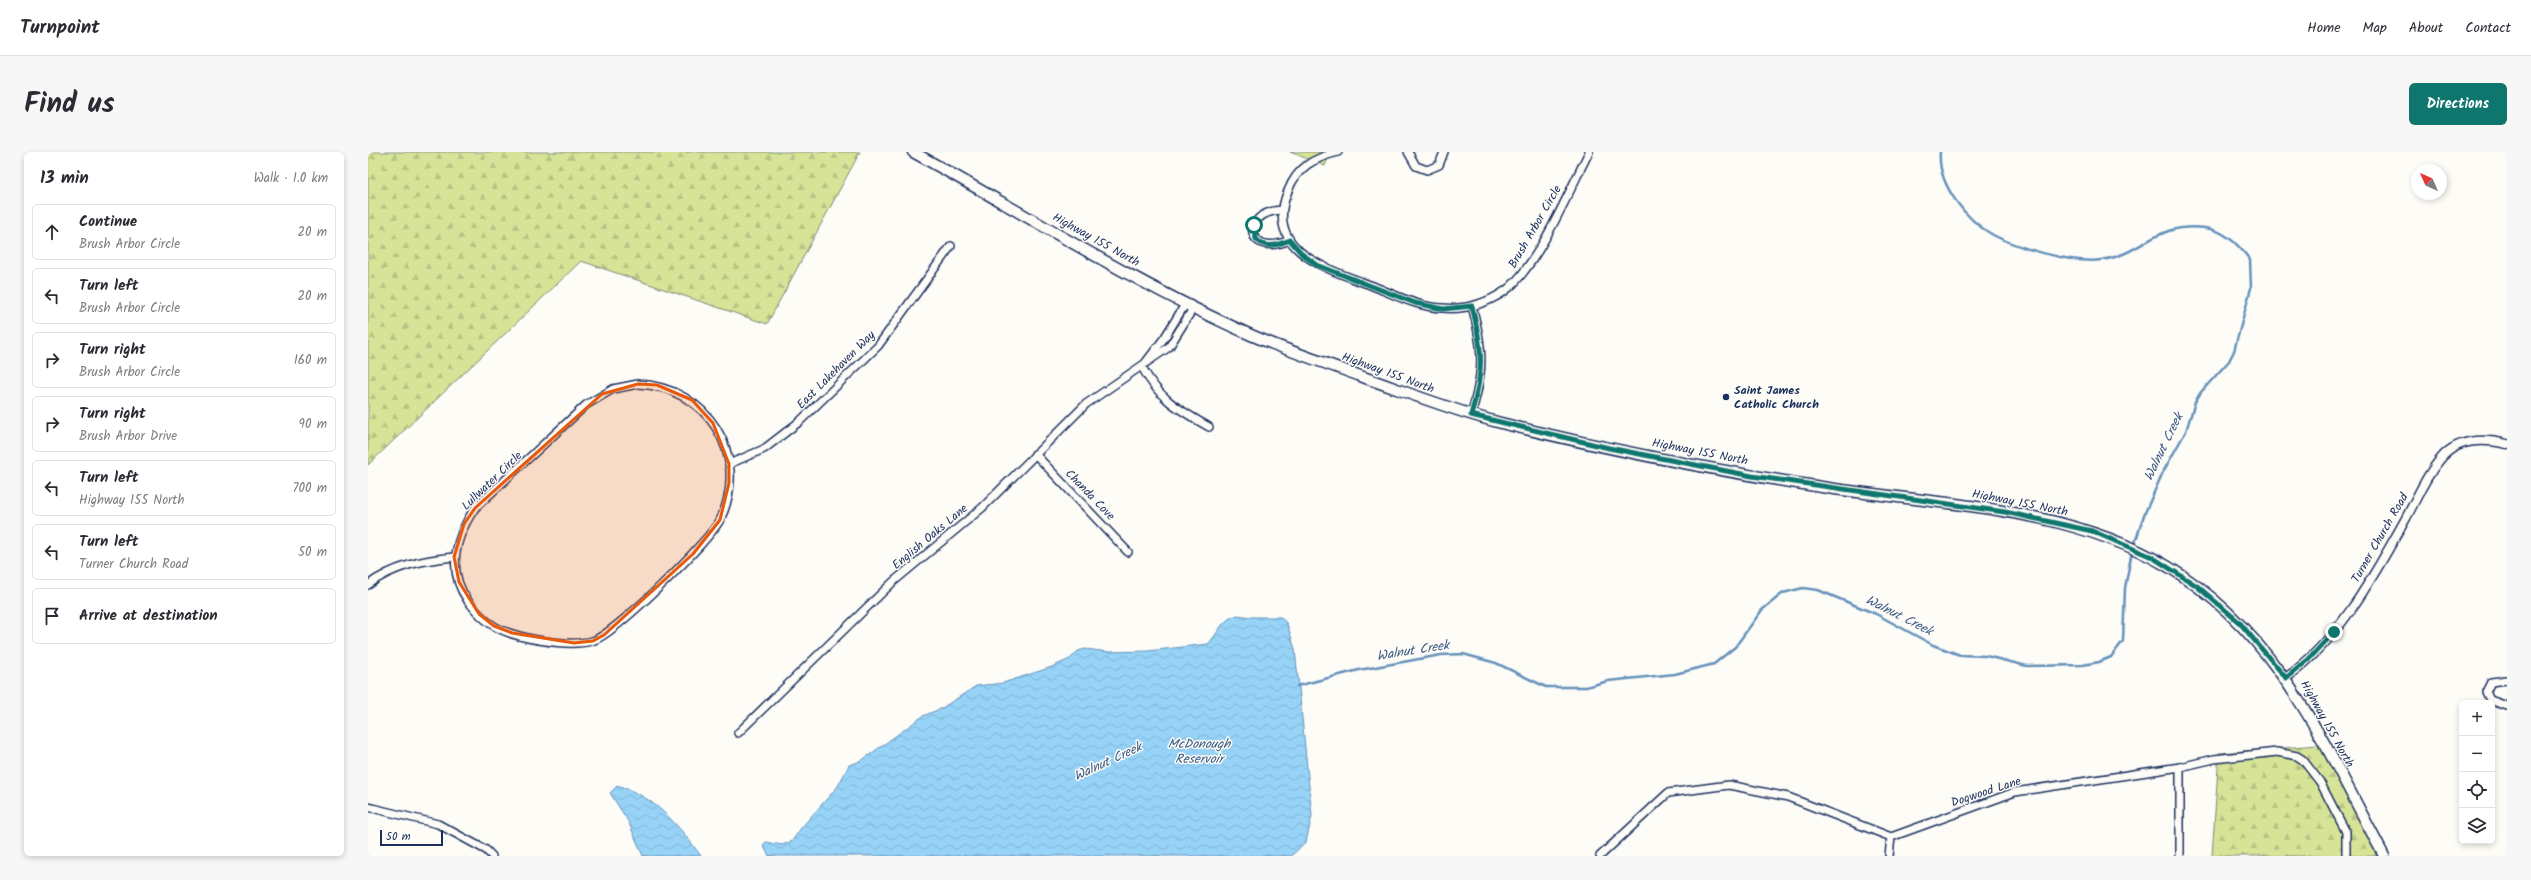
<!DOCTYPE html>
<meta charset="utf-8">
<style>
:root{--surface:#fff;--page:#f7f7f7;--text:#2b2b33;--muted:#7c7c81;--line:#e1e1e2;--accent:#0f766e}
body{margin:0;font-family:Kalam,sans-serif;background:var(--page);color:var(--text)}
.controls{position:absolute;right:12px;bottom:12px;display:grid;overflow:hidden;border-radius:6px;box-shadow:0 2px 6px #0003}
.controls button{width:36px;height:36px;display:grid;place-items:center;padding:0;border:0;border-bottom:1px solid var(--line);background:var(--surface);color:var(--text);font:20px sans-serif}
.compass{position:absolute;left:2043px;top:12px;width:36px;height:36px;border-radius:50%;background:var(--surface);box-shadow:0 2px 6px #0003;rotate:315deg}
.scale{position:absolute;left:12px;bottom:10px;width:63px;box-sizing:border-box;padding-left:4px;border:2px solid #1b2f5e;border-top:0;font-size:11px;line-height:14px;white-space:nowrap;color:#1b2f5e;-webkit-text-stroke:3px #fdfcf7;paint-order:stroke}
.stop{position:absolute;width:12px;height:12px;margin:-9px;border:3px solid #0f766e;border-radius:50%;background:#fff}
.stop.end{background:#0f766e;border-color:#fff;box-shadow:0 1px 4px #0008}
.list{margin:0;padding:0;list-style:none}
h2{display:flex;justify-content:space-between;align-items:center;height:52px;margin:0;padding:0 16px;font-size:17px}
h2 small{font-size:13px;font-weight:400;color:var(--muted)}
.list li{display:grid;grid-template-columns:26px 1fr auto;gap:12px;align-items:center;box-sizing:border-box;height:56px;margin:0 8px 8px;padding:0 8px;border:1px solid var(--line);border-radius:6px}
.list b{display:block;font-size:15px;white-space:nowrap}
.list p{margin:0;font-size:13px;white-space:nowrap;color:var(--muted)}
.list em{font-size:13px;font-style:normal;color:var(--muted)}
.icon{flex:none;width:22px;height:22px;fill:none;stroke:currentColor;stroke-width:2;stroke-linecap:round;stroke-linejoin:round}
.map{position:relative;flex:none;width:2139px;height:704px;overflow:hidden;border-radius:6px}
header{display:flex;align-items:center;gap:24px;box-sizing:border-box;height:56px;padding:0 20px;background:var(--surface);border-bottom:1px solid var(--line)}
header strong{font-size:19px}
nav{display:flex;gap:22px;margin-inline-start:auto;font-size:14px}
.intro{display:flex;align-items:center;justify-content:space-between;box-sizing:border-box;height:96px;padding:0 24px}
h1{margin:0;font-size:28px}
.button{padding:10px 18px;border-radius:6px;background:var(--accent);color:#fff;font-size:14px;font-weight:700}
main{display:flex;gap:24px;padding:0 24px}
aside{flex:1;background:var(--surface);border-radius:6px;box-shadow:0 2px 6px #0003}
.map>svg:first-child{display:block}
.forest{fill:url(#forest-firs);stroke:#798a7a}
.water{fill:url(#water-waves);stroke:#6591ba}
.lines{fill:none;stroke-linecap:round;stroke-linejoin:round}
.stream{stroke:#6591ba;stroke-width:2.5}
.minor-casing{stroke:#1b2f5e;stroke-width:10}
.tertiary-casing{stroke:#1b2f5e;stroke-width:11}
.secondary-casing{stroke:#1b2f5e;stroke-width:13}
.minor{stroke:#fdfcf7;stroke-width:7}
.tertiary{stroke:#fdfcf7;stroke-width:8}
.secondary{stroke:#fdfcf7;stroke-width:10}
.route{stroke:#0f766e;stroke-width:5}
.marked{fill:#e8590c;fill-opacity:0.2;stroke:#e8590c;stroke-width:3;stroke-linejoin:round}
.poi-dot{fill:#1b2f5e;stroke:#fdfcf7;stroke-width:1.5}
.labels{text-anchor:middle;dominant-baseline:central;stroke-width:3;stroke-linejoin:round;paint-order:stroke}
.street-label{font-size:12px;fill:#1b2f5e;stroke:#fdfcf7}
.poi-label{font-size:12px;font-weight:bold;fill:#1b2f5e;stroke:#fdfcf7;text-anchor:start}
.water-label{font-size:13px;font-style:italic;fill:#3a5884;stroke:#fdfcf7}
</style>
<header>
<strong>Turnpoint</strong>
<nav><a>Home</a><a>Map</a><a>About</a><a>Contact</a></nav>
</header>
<div class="intro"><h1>Find us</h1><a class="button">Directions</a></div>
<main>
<aside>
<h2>13 min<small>Walk · 1.0 km</small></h2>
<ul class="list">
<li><svg class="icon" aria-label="ahead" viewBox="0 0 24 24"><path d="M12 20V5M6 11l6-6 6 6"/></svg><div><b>Continue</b><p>Brush Arbor Circle</p></div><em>20 m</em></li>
<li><svg class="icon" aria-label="left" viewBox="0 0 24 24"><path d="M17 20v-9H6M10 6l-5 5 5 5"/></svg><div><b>Turn left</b><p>Brush Arbor Circle</p></div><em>20 m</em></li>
<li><svg class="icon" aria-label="right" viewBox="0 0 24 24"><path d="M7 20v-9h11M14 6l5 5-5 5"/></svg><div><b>Turn right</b><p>Brush Arbor Circle</p></div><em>160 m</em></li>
<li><svg class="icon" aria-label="right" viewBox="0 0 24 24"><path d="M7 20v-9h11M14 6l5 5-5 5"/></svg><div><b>Turn right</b><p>Brush Arbor Drive</p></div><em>90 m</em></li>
<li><svg class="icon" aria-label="left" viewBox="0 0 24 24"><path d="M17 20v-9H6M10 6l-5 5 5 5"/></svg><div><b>Turn left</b><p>Highway 155 North</p></div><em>700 m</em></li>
<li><svg class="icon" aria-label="left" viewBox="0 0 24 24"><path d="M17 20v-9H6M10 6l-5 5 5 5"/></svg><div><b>Turn left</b><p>Turner Church Road</p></div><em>50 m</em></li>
<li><svg class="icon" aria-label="arrive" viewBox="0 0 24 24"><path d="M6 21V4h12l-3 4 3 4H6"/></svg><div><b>Arrive at destination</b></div></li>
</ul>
</aside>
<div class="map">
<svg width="2139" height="704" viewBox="0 0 2139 704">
<defs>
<pattern id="forest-firs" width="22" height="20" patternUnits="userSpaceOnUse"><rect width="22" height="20" fill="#d7e497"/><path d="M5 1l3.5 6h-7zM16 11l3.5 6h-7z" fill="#b8c485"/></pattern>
<pattern id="water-waves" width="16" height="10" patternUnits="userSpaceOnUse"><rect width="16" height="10" fill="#96d3f7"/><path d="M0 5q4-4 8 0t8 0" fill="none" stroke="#81b5d6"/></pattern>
</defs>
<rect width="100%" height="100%" fill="#fdfcf7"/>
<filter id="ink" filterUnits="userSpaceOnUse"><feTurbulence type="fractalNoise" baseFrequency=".025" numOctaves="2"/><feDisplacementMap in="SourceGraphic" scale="8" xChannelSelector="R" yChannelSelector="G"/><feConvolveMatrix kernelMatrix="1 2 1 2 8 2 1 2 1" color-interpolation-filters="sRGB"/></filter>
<g filter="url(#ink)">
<g class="forest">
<polygon points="0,0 492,0 399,172 213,109 0,313"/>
<polygon points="922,0 962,0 957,14"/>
<polygon points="1950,593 1974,626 2010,704 1844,704 1851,601"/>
</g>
<g class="water">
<path d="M870,463L883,465H913L919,472L927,497L944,664L938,690L923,704H401L395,693L398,690L414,693L424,689L433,676L470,634L481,613L493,609L555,564L574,556L608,534L635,531L681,516L702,507L710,499L717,497L741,500L780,499L840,492C851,481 853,467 870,463Z"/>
<path d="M249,634C285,642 312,675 333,704H275L260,669L242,641Z"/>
</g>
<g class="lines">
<g class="stream">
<path d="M1572,0C1569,32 1598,68 1625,83C1650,96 1706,112 1733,108C1777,102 1785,70 1837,76C1856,78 1871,93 1882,108L1883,136L1866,199L1861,209L1833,240L1827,250L1818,279L1795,320L1776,363L1766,394"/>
<polyline points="929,534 991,518 1073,503 1095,502 1128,511 1178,535 1218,535 1240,529 1307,522 1346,512 1367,495 1394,458 1415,441 1435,436 1450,438 1508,462 1565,493 1592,503 1618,504 1659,514 1715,513 1731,510 1743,505 1755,489 1757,436 1764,399"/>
</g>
<g class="minor-casing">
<g id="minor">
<path d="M970,0C946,6 929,15 920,39C894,100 963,118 1005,134C1027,143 1050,155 1074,156C1097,158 1118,152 1137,139C1169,116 1202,37 1221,0"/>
<polyline points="1040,0 1048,14 1059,18 1071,13 1076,0"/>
<path d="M914,58C871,60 877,107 922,88"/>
<polyline points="778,210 797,185 818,151"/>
<path d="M774,215C791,247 810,257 841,275"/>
<path d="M270,232C339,235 382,302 353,366C343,388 246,483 224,489C199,495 148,487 126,474C116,468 107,458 100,449C78,418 88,384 107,356L218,253L245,237Z"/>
<path d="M1103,263C1116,219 1116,199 1104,154"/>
<polyline points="667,302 760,400"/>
<polyline points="361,312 396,297 431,270 510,194 583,94"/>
<path d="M0,433C25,414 55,408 86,405"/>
<polyline points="2139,554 2122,548 2118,540 2123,530 2139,528"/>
<polyline points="370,581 525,430 614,356 718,252 801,195 826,155"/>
<polyline points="0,655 70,672 118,698 124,704"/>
<polyline points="1232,704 1300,641 1361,633 1420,645 1523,685 1647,640 1812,615 1846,607 1909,600 1929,604 1935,608 1952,630 1978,680 1978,704"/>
<polyline points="1521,704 1523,685"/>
<polyline points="1812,704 1812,615"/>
</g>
</g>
<g class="tertiary-casing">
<path id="tertiary" d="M1918,526C1972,487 2005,425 2037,368C2049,346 2059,321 2076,303C2093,286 2118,287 2139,292"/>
</g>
<g class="secondary-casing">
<path id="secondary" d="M545,0C657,62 766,131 883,183C920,199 958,211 995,225C1041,241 1086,259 1133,271C1241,298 1350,319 1460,336C1573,353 1698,354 1799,414C1910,480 1957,594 2016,704"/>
</g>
<use href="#minor" class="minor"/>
<use href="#tertiary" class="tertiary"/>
<use href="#secondary" class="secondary"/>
</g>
</g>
<g class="lines" filter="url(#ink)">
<path class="route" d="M886,73L888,87C899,98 909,93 922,88L934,102L949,113L1047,151L1075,157L1104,154C1115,199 1116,219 1103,263L1241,296L1384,324L1637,360L1724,379L1784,405L1829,434L1872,471L1918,526L1940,508L1966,480"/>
</g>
<path class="marked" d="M270,232L289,233L324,248L345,271L361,312V331L352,368L325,402L236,483L225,489L206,491L144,481L126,474L111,462L91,430L86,405L96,372L107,356L234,242Z"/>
<circle class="poi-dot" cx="1358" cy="245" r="4"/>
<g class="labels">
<g class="street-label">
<text transform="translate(1167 75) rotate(-60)">Brush Arbor Circle</text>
<text transform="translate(728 88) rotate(29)">Highway 155 North</text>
<text transform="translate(468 218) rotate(-45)">East Lakehaven Way</text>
<text transform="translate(1020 221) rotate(20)">Highway 155 North</text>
<text transform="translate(1332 300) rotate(11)">Highway 155 North</text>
<text transform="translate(124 329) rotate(-44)">Lullwater Circle</text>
<text transform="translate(722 343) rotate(46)">Chanda Cove</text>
<text transform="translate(1652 351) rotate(11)">Highway 155 North</text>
<text transform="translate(562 385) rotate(-40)">English Oaks Lane</text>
<text transform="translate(2012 386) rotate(-60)">Turner Church Road</text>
<text transform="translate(1959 572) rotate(61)">Highway 155 North</text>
<text transform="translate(1618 640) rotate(-18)">Dogwood Lane</text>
</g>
<g class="poi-label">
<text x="1366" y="238">Saint James<tspan x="1366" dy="14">Catholic Church</tspan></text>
</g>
<g class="water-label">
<text transform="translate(1796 295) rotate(-64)">Walnut Creek</text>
<text transform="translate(1531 464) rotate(27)">Walnut Creek</text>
<text transform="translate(1045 499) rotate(-9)">Walnut Creek</text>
<text x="831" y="592">McDonough<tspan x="831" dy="15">Reservoir</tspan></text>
<text transform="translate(740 610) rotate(-25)">Walnut Creek</text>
</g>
</g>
</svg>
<div class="controls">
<button>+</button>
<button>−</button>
<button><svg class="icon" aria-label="locate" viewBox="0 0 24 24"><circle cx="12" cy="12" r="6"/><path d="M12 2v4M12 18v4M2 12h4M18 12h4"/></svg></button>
<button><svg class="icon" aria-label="layers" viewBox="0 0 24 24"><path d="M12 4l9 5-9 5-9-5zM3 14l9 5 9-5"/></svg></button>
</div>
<svg class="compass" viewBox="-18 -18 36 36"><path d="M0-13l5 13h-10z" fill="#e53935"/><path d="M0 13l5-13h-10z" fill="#7c7c81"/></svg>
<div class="scale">50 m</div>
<div class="stop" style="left:886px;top:73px"></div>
<div class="stop end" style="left:1966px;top:480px"></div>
</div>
</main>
